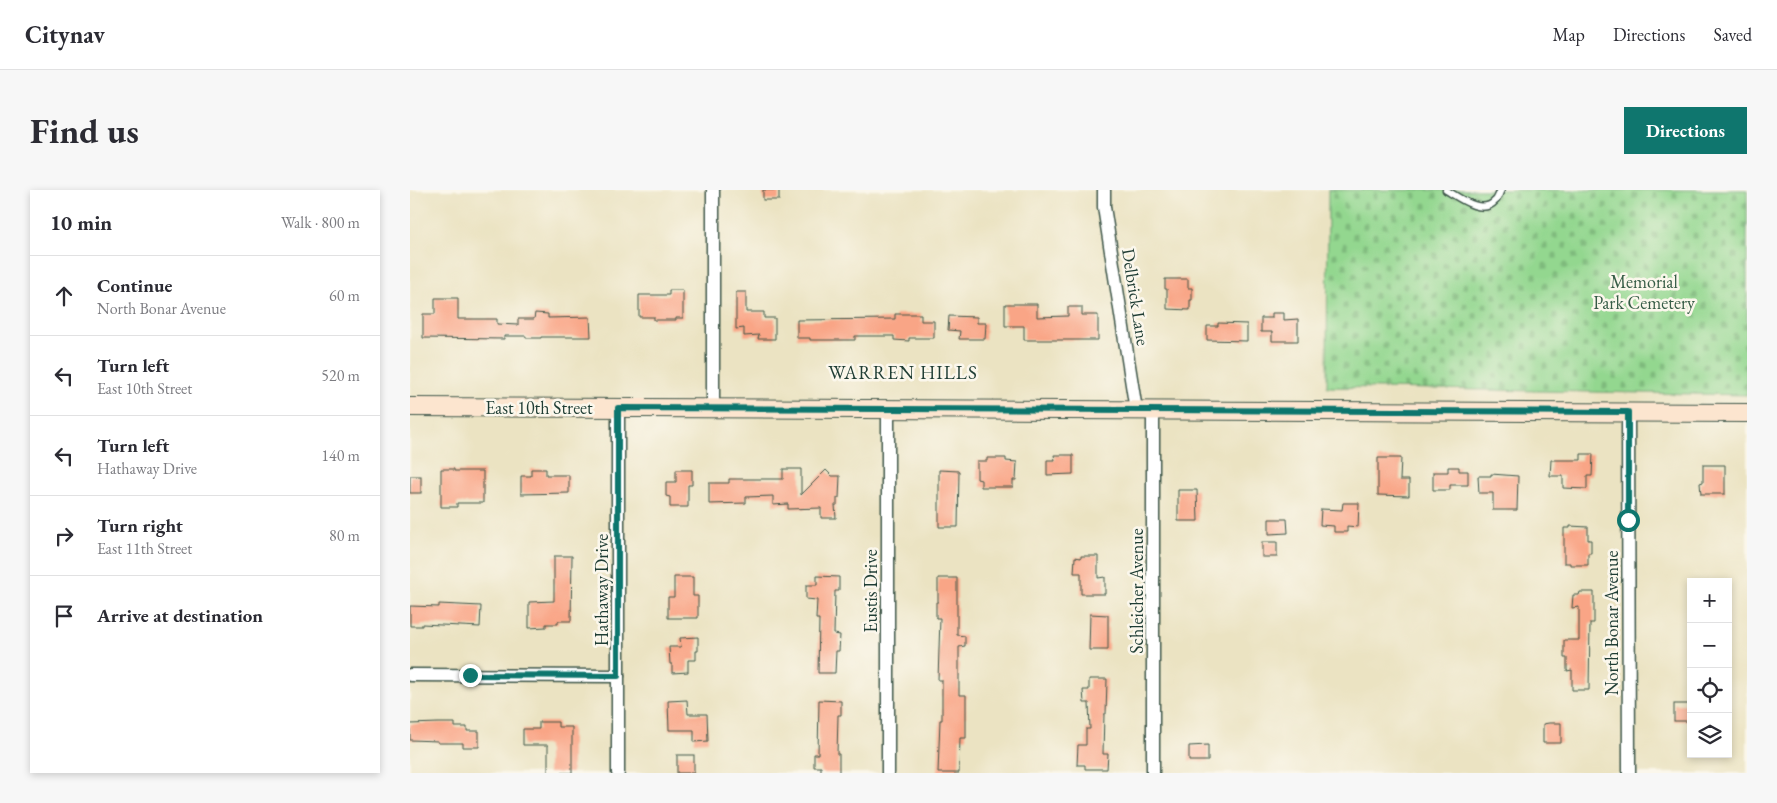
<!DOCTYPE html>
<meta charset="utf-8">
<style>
:root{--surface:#fff;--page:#f7f7f7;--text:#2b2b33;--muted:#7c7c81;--line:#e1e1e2;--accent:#0f766e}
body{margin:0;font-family:"EB Garamond",serif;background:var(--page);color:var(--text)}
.controls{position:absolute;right:15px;bottom:15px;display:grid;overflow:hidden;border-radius:0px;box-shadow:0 2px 8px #0003}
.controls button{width:45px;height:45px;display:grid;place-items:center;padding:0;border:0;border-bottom:1px solid var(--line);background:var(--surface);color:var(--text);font:25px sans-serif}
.stop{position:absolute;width:15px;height:15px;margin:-11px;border:4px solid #0f766e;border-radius:50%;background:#fff}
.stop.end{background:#0f766e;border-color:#fff;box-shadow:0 1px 5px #0008}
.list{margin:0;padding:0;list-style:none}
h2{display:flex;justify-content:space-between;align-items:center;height:65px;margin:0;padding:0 20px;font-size:21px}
h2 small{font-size:16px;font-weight:400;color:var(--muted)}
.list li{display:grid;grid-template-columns:32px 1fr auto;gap:15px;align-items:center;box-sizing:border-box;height:80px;padding:0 20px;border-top:1px solid var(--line)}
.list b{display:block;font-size:19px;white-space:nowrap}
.list p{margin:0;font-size:16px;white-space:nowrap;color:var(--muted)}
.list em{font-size:16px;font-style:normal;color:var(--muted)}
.icon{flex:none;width:28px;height:28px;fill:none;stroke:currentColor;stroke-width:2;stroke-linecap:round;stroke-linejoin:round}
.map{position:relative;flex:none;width:1337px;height:583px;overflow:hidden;border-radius:0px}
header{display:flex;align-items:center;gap:30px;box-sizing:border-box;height:70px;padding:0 25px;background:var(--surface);border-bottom:1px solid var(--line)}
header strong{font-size:24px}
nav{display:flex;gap:28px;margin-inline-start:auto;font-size:18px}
.intro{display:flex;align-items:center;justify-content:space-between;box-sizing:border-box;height:120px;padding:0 30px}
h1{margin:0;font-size:35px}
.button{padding:12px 22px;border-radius:0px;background:var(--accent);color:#fff;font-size:18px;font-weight:700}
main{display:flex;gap:30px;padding:0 30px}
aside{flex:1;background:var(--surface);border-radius:0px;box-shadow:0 2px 8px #0003}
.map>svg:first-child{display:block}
.cemetery{fill:url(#cemetery-stones);stroke:#598a62}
.building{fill:#f9a586}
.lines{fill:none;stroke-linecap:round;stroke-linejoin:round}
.lane-casing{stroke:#3e5649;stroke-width:9}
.street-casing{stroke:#3e5649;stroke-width:15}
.secondary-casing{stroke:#3e5649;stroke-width:20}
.lane{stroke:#fff;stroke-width:6}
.street{stroke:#fff;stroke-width:12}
.secondary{stroke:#fce5cf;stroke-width:18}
.route{stroke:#0f766e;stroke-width:6}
.labels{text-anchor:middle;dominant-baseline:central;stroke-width:5;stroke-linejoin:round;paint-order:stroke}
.park-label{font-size:18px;fill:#365c46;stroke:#fbf7ec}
.street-label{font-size:18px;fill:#1f3d34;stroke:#fbf7ec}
.neighbourhood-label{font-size:19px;letter-spacing:1px;fill:#1f3d34;stroke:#fbf7ec}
</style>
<header>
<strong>Citynav</strong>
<nav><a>Map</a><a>Directions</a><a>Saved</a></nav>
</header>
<div class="intro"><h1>Find us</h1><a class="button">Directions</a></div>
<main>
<aside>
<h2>10 min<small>Walk · 800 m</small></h2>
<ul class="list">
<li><svg class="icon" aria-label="ahead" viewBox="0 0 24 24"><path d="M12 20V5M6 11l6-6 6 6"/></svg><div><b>Continue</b><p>North Bonar Avenue</p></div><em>60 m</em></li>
<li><svg class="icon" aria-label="left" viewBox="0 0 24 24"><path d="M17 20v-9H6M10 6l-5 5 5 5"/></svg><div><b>Turn left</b><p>East 10th Street</p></div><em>520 m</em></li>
<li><svg class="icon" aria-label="left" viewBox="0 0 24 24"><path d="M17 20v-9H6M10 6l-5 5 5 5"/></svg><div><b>Turn left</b><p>Hathaway Drive</p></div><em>140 m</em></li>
<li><svg class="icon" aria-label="right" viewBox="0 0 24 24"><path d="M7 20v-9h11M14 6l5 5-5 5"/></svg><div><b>Turn right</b><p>East 11th Street</p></div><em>80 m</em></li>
<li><svg class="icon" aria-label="arrive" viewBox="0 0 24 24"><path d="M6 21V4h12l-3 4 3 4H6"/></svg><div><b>Arrive at destination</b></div></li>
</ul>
</aside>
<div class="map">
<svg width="1337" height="583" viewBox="0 0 1337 583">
<defs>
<pattern id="cemetery-stones" width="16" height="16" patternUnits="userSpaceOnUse" patternTransform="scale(1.25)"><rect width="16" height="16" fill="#93d78f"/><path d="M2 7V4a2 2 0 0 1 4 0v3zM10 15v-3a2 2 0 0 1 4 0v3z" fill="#7eb97c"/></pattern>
</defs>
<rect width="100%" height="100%" fill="#fbf7ec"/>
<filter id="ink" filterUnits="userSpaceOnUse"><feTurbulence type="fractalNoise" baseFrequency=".02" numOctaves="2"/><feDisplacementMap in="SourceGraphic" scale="10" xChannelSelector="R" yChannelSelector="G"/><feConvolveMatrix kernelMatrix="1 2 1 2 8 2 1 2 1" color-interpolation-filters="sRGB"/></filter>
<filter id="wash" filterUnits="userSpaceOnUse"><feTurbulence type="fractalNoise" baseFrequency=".0096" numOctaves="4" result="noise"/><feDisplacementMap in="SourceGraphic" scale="20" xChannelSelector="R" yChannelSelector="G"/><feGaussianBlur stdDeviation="1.12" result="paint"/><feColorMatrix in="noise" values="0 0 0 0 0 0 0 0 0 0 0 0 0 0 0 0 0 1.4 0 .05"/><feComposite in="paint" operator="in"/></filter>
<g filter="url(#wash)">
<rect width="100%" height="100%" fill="#ebe3c2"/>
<polygon class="cemetery" points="918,0 1337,0 1337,205 917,197"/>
<g id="blocks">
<g class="building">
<rect x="353" y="0" width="16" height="10"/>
<polygon points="755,89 778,89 778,98 782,98 782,110 780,110 780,120 757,119 757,99 755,99"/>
<polygon points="259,100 273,100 273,128 266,128 266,130 244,130 244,127 229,127 229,105 259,105"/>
<polygon points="326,102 336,102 336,122 354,122 354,128 365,128 365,149 348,149 349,145 334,146 334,138 326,139"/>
<polygon points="25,108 48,108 48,129 87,129 87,134 108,135 108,129 124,129 125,123 138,124 138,128 180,127 181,147 131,147 131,148 116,148 116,146 94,146 94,149 13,148 13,124 25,124"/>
<polygon points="595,114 627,114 627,127 658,126 658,117 672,117 672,125 688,125 688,150 614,150 614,136 595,136"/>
<polygon points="862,123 874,123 874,130 888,129 888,151 862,151 862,142 851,142 851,128 862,128"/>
<polygon points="485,124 511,124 511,131 524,131 524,148 499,148 499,151 484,150 484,146 445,146 445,150 400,150 400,148 387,148 387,130 485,129"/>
<polygon points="539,126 567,127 567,133 576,133 575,149 549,149 550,141 538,140"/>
<polygon points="808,133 837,134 837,151 797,150 797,136 808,136"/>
<polygon points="1171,264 1183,264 1182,286 1177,286 1177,299 1153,298 1153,286 1140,286 1141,270 1171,270"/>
<polygon points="644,265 663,265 663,284 637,285 637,270 645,270"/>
<polygon points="577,268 596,268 596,271 607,272 606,290 603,290 603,297 571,297 571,290 567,289 567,271 577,271"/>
<polygon points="968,268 991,268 990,290 999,290 999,306 968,305"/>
<polygon points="1293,275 1315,275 1315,304 1291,304 1290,293 1293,292"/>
<polygon points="1038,277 1049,277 1049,281 1058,281 1058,295 1040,295 1040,300 1023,300 1023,282 1038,282"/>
<polygon points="31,279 44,279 44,281 73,281 73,313 47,313 47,317 31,317"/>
<polygon points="121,279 136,279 136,285 159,285 159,303 111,304 111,286 121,286"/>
<polygon points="373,279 391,279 391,305 416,280 422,286 430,286 429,308 427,308 427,315 425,315 426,328 411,328 411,318 378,319 378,314 363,315 363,306 336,307 336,313 299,314 299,293 319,293 319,289 373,289"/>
<polygon points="266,280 282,280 282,295 278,295 278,317 260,317 260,307 256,306 256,292 266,292"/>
<polygon points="529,280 549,281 548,337 529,337"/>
<polygon points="1081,284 1108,286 1107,320 1083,320 1083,303 1069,303 1068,286 1081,286"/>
<rect x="0" y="286" width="11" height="17"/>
<polygon points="768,300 787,300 788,331 768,331"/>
<polygon points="933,313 949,313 948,337 937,336 937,342 924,342 924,336 910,335 911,319 932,320"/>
<polygon points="859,329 877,329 878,343 859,344"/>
<polygon points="1160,336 1178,337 1178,350 1181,350 1181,363 1178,363 1178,375 1160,375 1160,373 1154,373 1154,338 1160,338"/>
<rect x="852" y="352" width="15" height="15"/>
<polygon points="144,366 162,366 161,431 148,431 148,434 136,434 136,437 119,438 119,412 144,411"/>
<polygon points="671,366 688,366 688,388 695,387 695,404 671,404 671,383 664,383 665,367 671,368"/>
<polygon points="407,386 429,387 429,401 425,401 424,444 430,445 429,461 426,461 425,483 408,483 409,429 406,429 407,410 396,409 396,395 407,395"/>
<polygon points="264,387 283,387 283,406 288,406 288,428 258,428 258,407 264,407"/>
<polygon points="528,388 547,388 547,445 555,446 555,456 549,457 549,505 556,505 556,548 550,548 549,583 528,583 530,530 532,530 532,490 528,490 530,428 526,428 526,412 528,412"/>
<polygon points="1170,402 1184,402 1184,433 1180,433 1179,500 1162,500 1162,480 1157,481 1157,468 1154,468 1154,450 1169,450 1169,417 1162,418 1163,405 1169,405"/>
<polygon points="29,414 71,416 70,437 12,434 12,436 0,436 0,416 29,417"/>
<polygon points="680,424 698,425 698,460 679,460"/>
<polygon points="288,447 288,461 286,461 286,470 278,470 278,482 262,483 262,474 260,474 259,457 271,457 270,448"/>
<polygon points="679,489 697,489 696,524 694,524 693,564 698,564 697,579 675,579 675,575 667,575 668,555 676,555 676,539 680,539 679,513 674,513 673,500 679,500"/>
<polygon points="277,510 278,524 297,524 298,551 284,552 284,540 259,540 258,511"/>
<polygon points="409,510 431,511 431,525 428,525 427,564 429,564 429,583 411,583 411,577 404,577 404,564 408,564"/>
<rect x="1264" y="514" width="17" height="17"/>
<polygon points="129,532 148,532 148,537 162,537 162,583 138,583 138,555 113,555 113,539 129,539"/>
<polygon points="28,533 45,533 45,537 57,537 57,541 69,541 69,557 53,557 53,553 28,553 28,551 0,550 0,534"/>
<polygon points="1139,533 1151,533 1151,553 1133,553 1133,534"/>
<polygon points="798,555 798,571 779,571 779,556"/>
<rect x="267" y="565" width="17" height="18"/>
</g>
</g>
</g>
<g filter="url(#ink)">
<use href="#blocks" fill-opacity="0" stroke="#3e5649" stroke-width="1"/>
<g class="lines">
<g class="lane-casing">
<path id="lane" d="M1036,0C1048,7 1072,26 1085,11C1088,9 1089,3 1091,0"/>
</g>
<g class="street-casing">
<g id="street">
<polyline points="694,0 694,17 726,220"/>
<polyline points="208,217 208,583"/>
<polyline points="303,218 303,0"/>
<polyline points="478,219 478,583"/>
<polyline points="743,220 743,583"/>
<polyline points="1218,222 1219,583"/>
<polyline points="0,485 208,486"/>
</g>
</g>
<g class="secondary-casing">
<polyline id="secondary" points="0,217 1337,223"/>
</g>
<use href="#lane" class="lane"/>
<use href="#street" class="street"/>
<use href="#secondary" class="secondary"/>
</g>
</g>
<g class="lines" filter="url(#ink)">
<polyline class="route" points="60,485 208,486 208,218 1218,222 1218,330"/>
</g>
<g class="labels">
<g class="park-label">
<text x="1234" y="91">Memorial<tspan x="1234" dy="21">Park Cemetery</tspan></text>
</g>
<g class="street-label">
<text transform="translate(726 107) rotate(81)">Delbrick Lane</text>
<text x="129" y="217">East 10th Street</text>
<text transform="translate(191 400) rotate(-90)">Hathaway Drive</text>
<text transform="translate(460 401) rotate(-90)">Eustis Drive</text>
<text transform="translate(726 401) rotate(-90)">Schleicher Avenue</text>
<text transform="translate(1201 433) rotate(-90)">North Bonar Avenue</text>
</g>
<g class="neighbourhood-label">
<text x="493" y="182">WARREN HILLS</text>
</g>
</g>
</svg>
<div class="controls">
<button>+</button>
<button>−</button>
<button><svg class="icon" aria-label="locate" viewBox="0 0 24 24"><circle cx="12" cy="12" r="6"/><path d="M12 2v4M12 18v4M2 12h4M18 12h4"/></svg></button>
<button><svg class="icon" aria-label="layers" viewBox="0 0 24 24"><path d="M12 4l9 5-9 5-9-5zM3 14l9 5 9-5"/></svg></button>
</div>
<div class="stop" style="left:1218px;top:330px"></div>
<div class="stop end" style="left:60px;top:485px"></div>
</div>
</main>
